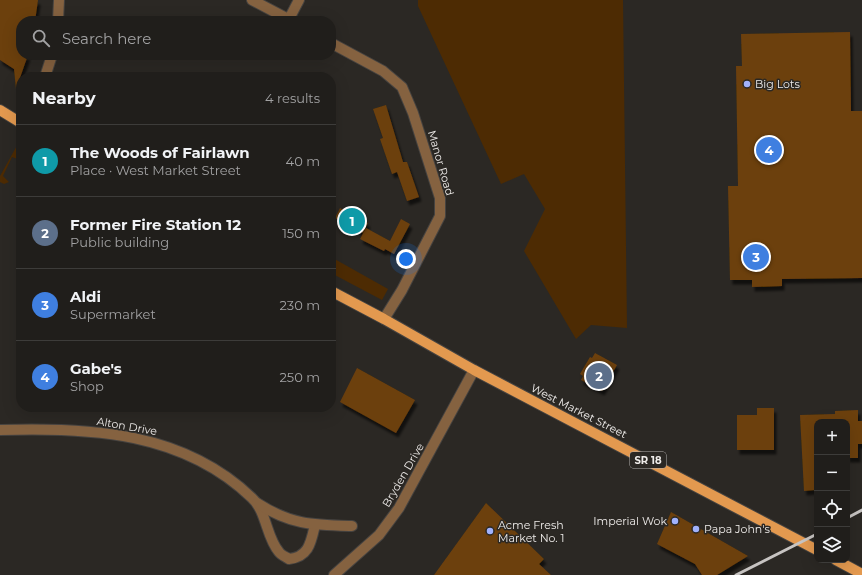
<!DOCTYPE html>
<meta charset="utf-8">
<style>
:root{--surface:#201e1b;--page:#282724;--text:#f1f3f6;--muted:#a2a2a3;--line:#3d3c3a;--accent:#db2777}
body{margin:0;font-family:Montserrat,sans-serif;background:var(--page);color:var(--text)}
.controls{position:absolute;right:12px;bottom:12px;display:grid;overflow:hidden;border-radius:8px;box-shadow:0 4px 16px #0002}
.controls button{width:36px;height:36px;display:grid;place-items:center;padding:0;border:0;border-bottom:1px solid var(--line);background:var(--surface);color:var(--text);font:20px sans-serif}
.you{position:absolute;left:406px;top:259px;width:14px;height:14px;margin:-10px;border:3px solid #fff;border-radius:50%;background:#1a73e8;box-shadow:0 0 0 6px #1a73e833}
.badge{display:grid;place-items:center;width:26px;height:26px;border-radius:50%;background:var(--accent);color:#fff;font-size:13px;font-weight:700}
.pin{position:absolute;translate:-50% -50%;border:2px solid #fff;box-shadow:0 1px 4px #0006}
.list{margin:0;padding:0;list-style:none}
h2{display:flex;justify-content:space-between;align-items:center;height:52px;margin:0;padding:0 16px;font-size:17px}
h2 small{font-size:13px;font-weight:400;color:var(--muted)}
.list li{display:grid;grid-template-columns:26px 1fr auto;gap:12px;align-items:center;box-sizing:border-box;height:72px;padding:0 16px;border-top:1px solid var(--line)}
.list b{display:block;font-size:15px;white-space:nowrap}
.list p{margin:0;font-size:13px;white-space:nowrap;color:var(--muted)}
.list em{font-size:13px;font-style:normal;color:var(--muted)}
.icon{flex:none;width:22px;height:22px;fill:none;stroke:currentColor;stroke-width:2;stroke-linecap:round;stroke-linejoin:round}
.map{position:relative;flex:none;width:862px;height:575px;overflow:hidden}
.search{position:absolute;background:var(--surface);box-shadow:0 4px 16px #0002;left:16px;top:16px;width:320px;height:44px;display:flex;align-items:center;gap:10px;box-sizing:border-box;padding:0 14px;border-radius:16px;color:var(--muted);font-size:15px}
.panel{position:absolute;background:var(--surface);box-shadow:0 4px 16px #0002;left:16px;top:72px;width:320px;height:340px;border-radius:16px}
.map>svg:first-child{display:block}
.green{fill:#4d2b03}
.building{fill:#6c3f0a;filter:url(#shadow)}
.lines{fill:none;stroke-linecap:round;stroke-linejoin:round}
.minor-casing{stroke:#464340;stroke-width:12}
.major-casing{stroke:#464340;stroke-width:12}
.minor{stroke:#856240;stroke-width:10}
.major{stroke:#e3994f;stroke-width:10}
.rail{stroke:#c7c4c2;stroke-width:3}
.poi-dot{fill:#a1b2fd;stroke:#2b2824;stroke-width:1.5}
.labels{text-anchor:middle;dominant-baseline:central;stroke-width:3;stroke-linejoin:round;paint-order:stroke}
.shield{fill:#2b2824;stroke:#b4b1af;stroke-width:1}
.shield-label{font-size:10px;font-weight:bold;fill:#efecea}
.poi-label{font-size:11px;fill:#efecea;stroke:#2b2824;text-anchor:start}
.street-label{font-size:11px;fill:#efecea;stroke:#2b2824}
</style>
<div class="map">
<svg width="862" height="575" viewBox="0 0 862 575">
<defs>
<filter id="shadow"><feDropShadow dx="2.5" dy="4.5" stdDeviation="1" flood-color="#0009"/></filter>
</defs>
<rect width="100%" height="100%" fill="#2b2824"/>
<g class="green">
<polygon points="418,0 623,0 627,328 591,325 576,339 524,251 545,209 524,174 501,184 418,6"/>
<polygon points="19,142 21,144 20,160 12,157 3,176 9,182 4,184 0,182 0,176"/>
<polygon points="331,257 388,289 382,300 331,273"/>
</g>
<g class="building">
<polygon points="0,0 38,0 35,21 21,21 21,55 28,55 16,89 14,69 0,60"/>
<polygon points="850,32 851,111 862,111 862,278 782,279 782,286 752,287 752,280 730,280 728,186 738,186 736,66 742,66 741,34"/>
<polygon points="386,105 403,162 407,162 419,197 407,201 397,172 392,174 380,139 383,138 373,109"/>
<polygon points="340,208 368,223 363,233 335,218"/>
<polygon points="401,219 410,224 394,254 385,249 384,251 360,239 366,228 390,241"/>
<polygon points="595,353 617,365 602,391 581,380 583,376 580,374 590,357 592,358"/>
<polygon points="357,368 415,400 396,433 340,402"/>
<polygon points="757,408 774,408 774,450 737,450 737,415 757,415"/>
<polygon points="858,410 858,421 862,421 862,444 858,444 858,458 847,458 847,422 817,422 815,490 804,491 800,415 835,414 835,411"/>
<polygon points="486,503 544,559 539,564 551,575 434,575"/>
<polygon points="671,512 748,556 717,575 702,575 695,564 657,544"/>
</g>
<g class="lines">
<g class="minor-casing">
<g id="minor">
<polyline points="252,0 292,21"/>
<polyline points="289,19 299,0"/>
<polyline points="58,21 59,0"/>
<polyline points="331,43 383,71 402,87 413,113 440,198 440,216 402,290 384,319"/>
<polyline points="45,77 52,55"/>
<path d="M0,430C90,427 184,432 252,498C267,512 266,537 279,552C281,555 286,557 289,559C309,557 311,542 315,525"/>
<path d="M257,503C291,525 313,525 352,526"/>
<polyline points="334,575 379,535 399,508 474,370"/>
</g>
</g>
<g class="major-casing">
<g id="major">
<polyline points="0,110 21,123"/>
<polyline points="331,291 384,319 474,370 817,550"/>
<polyline points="836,560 862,574"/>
</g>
</g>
<use href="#minor" class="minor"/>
<use href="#major" class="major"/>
<g class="rail">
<polyline points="847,518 862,510"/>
<polyline points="736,575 817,534"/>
</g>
</g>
<g class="poi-dot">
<circle cx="747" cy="84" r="4"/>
<circle cx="675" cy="521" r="4"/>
<circle cx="696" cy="529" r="4"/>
<circle cx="490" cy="531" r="4"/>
</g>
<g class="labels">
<rect class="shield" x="630" y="452" width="36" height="16" rx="3"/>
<g class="shield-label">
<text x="648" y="460">SR 18</text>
</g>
<g class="poi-label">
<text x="755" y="84">Big Lots</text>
<text x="667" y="521" text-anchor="end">Imperial Wok</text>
<text x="498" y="525">Acme Fresh<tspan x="498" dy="13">Market No. 1</tspan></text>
<text x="704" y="529">Papa John's</text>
</g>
<g class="street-label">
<text transform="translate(441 163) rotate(74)">Manor Road</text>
<text transform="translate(579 411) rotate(27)">West Market Street</text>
<text transform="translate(127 426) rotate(10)">Alton Drive</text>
<text transform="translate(403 475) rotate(-60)">Bryden Drive</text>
</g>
</g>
</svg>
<div class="controls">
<button>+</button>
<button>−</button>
<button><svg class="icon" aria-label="locate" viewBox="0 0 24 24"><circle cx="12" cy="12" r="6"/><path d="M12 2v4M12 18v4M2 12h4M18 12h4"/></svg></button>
<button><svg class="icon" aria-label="layers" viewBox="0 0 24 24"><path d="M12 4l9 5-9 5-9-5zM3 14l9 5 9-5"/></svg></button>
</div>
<div class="you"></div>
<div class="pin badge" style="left:352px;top:221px;background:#0f9aa8">1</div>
<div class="pin badge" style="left:599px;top:376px;background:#5c6f8a">2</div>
<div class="pin badge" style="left:756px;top:257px;background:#3f7fe0">3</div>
<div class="pin badge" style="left:769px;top:150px;background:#3f7fe0">4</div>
<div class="search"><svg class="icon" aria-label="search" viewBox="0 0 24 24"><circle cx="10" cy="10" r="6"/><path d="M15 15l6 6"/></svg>Search here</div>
<section class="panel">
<h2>Nearby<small>4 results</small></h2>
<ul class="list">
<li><span class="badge" style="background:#0f9aa8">1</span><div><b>The Woods of Fairlawn</b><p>Place · West Market Street</p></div><em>40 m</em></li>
<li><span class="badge" style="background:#5c6f8a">2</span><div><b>Former Fire Station 12</b><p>Public building</p></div><em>150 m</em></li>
<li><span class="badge" style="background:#3f7fe0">3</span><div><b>Aldi</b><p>Supermarket</p></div><em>230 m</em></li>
<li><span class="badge" style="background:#3f7fe0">4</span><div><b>Gabe's</b><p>Shop</p></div><em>250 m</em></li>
</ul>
</section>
</div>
